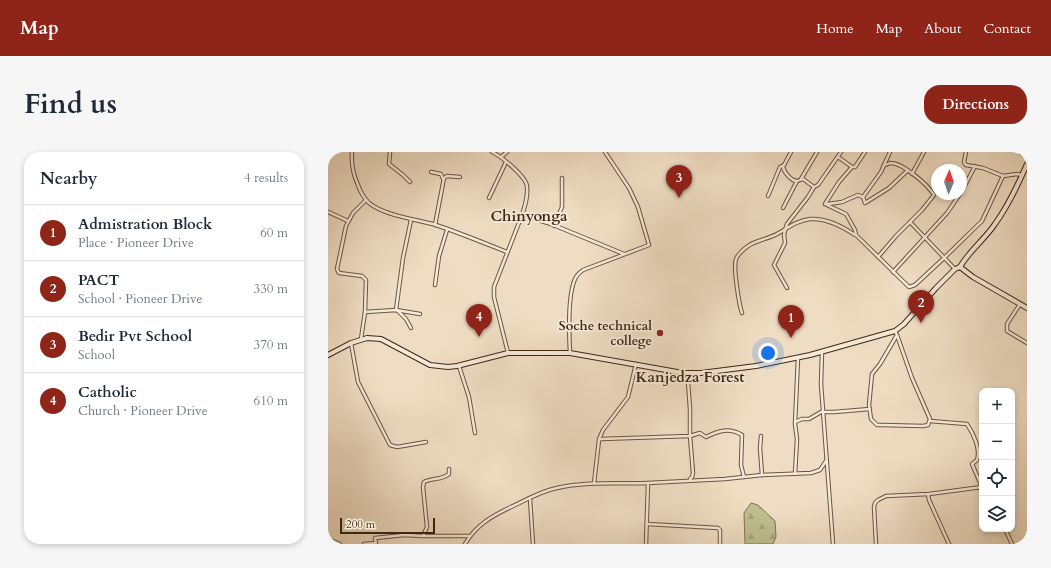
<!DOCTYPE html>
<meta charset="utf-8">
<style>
:root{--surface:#fff;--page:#f6f6f7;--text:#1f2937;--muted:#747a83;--line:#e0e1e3;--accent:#8f2418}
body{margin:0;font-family:Cardo,serif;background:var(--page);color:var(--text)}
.controls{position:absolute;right:12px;bottom:12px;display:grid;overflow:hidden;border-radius:8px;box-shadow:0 2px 6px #0003}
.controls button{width:36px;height:36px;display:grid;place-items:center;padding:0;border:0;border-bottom:1px solid var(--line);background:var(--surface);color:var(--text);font:20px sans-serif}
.compass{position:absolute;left:603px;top:12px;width:36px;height:36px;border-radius:50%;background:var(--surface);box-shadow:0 2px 6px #0003;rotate:2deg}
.scale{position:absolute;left:12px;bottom:10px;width:95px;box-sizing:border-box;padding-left:4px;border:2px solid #402714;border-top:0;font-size:11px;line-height:14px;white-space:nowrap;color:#402714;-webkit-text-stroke:3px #f5e9d8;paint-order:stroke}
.you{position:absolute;left:440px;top:201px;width:14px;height:14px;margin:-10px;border:3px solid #fff;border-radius:50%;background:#1a73e8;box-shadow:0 0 0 6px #1a73e833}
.badge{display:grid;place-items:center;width:26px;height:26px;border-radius:50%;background:var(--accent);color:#fff;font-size:13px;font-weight:700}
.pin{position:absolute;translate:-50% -33px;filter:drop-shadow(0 1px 2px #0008)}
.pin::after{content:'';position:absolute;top:21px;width:14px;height:12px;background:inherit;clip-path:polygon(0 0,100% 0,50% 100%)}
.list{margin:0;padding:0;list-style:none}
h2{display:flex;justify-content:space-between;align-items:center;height:52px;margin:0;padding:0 16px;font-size:17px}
h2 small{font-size:13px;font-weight:400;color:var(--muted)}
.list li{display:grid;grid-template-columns:26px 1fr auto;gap:12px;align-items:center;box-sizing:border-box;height:56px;padding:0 16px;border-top:1px solid var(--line)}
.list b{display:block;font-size:15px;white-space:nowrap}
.list p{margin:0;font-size:13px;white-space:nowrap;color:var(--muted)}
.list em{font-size:13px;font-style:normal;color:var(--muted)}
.icon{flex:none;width:22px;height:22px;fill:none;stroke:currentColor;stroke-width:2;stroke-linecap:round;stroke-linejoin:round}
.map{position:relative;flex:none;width:699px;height:392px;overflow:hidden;border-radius:16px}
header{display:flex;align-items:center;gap:24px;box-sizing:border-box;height:56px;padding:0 20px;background:var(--accent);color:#fff}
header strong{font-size:19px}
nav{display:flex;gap:22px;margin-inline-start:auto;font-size:14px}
.intro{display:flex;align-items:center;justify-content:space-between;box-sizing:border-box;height:96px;padding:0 24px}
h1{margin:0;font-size:28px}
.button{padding:10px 18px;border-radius:16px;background:var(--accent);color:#fff;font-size:14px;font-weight:700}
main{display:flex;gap:24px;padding:0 24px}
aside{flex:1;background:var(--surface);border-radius:16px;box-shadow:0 2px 6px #0003}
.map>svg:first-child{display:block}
.forest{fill:url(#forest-firs);stroke:#807352}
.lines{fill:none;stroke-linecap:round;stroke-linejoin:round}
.street-casing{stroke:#6c5440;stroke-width:4.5}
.secondary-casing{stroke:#402714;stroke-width:6}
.street{stroke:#f5e9d8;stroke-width:2.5}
.secondary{stroke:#f5e9d8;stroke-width:4}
.poi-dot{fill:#8f2418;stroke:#f5e9d8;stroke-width:1.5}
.labels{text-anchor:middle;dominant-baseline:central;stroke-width:4;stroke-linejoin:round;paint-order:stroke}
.poi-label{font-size:13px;font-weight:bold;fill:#402714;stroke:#f5e9d8;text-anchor:end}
.quarter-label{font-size:15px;font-weight:bold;fill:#402714;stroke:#f5e9d8}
</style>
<header>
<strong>Map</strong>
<nav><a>Home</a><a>Map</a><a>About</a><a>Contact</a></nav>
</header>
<div class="intro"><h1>Find us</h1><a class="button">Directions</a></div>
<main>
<aside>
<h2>Nearby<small>4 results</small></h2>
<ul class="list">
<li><span class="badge">1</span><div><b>Admistration Block</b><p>Place · Pioneer Drive</p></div><em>60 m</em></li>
<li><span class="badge">2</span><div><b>PACT</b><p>School · Pioneer Drive</p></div><em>330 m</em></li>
<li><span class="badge">3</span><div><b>Bedir Pvt School</b><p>School</p></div><em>370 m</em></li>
<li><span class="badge">4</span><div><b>Catholic</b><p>Church · Pioneer Drive</p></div><em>610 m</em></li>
</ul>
</aside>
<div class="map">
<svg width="699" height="392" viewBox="0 0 699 392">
<defs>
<pattern id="forest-firs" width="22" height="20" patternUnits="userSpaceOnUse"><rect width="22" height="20" fill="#bfbf90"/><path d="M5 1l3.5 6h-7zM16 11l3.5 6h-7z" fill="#a5a47b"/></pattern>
</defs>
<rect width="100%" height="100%" fill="#efddc3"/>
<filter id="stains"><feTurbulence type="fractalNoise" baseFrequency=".005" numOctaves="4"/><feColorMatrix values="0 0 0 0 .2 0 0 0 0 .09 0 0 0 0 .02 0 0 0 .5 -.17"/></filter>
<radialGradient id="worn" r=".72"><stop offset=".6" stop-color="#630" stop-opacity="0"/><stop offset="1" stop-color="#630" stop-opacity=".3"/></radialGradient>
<polygon class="forest" points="423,351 430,353 447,369 448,385 445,392 417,392 416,361"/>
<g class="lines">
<g class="street-casing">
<g id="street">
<path d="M24,0C23,12 25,22 30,33C32,39 36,46 41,51C57,64 88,67 108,73C132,81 156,91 179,100"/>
<polyline points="62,0 61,12 75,23 82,30"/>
<path d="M164,0C173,4 199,25 199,35C200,45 197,54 194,63L166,135V145L180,201"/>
<path d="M463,0L455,15C456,20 463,29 469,29C471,29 473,27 475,27L486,35L490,33L513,0"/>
<polyline points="638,0 636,10 638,13 655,16 675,24 689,22 694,23"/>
<polyline points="173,5 179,0"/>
<polyline points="510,5 524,15 527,15 537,0"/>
<polyline points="556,13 562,0"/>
<polyline points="524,15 511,30 497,52 499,53 518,62 527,78 528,83 581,135 587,133 616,106 654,69 675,24"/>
<polyline points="103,20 113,22 115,27"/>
<polyline points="584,22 596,0"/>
<polyline points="473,27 489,0"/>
<polyline points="633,41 647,14"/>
<polyline points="440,44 452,15 456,13"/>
<path d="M535,45L553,20L556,13C558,13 560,12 562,11C574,10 600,33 606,43L594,58L568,84L550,105"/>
<polyline points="535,45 537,51 561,36 579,19"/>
<polyline points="161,46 178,10"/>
<polyline points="500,52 514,50 530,43 535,45"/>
<polyline points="455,56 469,29"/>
<polyline points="0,60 20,69"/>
<polyline points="194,63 223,72 296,102"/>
<polyline points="582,70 627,117"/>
<polyline points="107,73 116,26 119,24 132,25"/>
<polyline points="226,74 234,55 234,26"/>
<polyline points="565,120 619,61 632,42"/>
<polyline points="107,133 111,104 119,78"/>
<polyline points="459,136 446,113 457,91 456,82 459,72 480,45 486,35"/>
<polyline points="692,152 679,172 679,179 699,191"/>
<polyline points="68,158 75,106 83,68"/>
<polyline points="69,158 78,167 83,176"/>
<polyline points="37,160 68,158 92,162"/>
<path d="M414,161C411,152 405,115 408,107C410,102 416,97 420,94C429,88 440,87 449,82C460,76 468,69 482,67C498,66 514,74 527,83"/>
<polyline points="567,179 569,183 584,226 602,267 600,273 595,274 554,273 549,273 543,267 541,253 544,222 552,212 569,183"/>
<polyline points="33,187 37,160 38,128 34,124 11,121 9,117 18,74 25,61 38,48"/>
<polyline points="23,191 30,230 62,293 69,295 98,290"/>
<polyline points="494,200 493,232 505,392"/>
<path d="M242,201C241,182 239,141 248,125C250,122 252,120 255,118L321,93L310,55L301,36L277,0"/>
<polyline points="131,214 141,245 147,281"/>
<polyline points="355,221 360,230 362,257 362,284 365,321 364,325 362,327"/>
<path d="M602,269L639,272C645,281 653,297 649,308L644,312L654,335"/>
<polyline points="467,270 474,267 481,267 493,260 506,260 542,257"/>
<polyline points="433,284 432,296 434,323"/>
<polyline points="271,287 275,278 300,245 308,212"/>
<path d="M121,317V322C114,328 104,326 96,330L95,335L99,375L95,384H141"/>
<polyline points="467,322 469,287 467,272 470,206"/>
<path d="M266,331L271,288L273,287L362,284L372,281L378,285C390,279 401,275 414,283L413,313L416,325"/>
<polyline points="600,342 601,348 621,392"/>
<polyline points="202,347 205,392"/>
<polyline points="319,372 390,376 392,378 392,392"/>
<polyline points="677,377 684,392"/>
<polyline points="0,387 12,392"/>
<polyline points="36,392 48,391"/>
<polyline points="48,392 47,386 76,383 95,384"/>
<path d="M137,392C148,373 164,364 183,355C198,348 213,339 229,336C258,329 290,332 320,331"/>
<polyline points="318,392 320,331 397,327 434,323 483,321 492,318 498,309"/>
<polyline points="548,392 546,355 547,351 550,348 558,344 601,342 654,335"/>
</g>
</g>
<g class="secondary-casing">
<g id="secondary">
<polyline points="693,0 699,5"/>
<path d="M632,115C641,99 657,87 667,72C680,54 690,33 699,12"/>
<polyline points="632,115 645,125 699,156"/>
<polyline points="0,203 23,191 39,186 53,187 102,213 120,215 129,214 180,201 242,201 355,221 373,221 428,214 482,203 567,179 576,172 608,136 627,117 632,115"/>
</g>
</g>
<use href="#street" class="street"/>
<use href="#secondary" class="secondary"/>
</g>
<circle class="poi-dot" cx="332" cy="181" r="4"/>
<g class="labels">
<g class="poi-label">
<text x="324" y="174">Soche technical<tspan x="324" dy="15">college</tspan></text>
</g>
<g class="quarter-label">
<text x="201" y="64">Chinyonga</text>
<text x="362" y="225">Kanjedza Forest</text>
</g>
</g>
<rect width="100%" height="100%" filter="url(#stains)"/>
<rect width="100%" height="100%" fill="url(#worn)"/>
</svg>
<div class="controls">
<button>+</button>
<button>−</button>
<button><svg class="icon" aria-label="locate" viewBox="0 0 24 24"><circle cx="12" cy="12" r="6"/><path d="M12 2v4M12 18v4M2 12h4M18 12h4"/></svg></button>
<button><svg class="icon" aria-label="layers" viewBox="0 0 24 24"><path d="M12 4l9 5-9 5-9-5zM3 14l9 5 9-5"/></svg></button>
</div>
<svg class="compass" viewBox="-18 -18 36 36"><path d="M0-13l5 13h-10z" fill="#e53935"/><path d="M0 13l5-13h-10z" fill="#747a83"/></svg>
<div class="scale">200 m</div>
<div class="you"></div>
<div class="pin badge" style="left:463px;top:186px">1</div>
<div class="pin badge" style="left:593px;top:171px">2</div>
<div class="pin badge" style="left:351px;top:46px">3</div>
<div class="pin badge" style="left:151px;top:185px">4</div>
</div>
</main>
